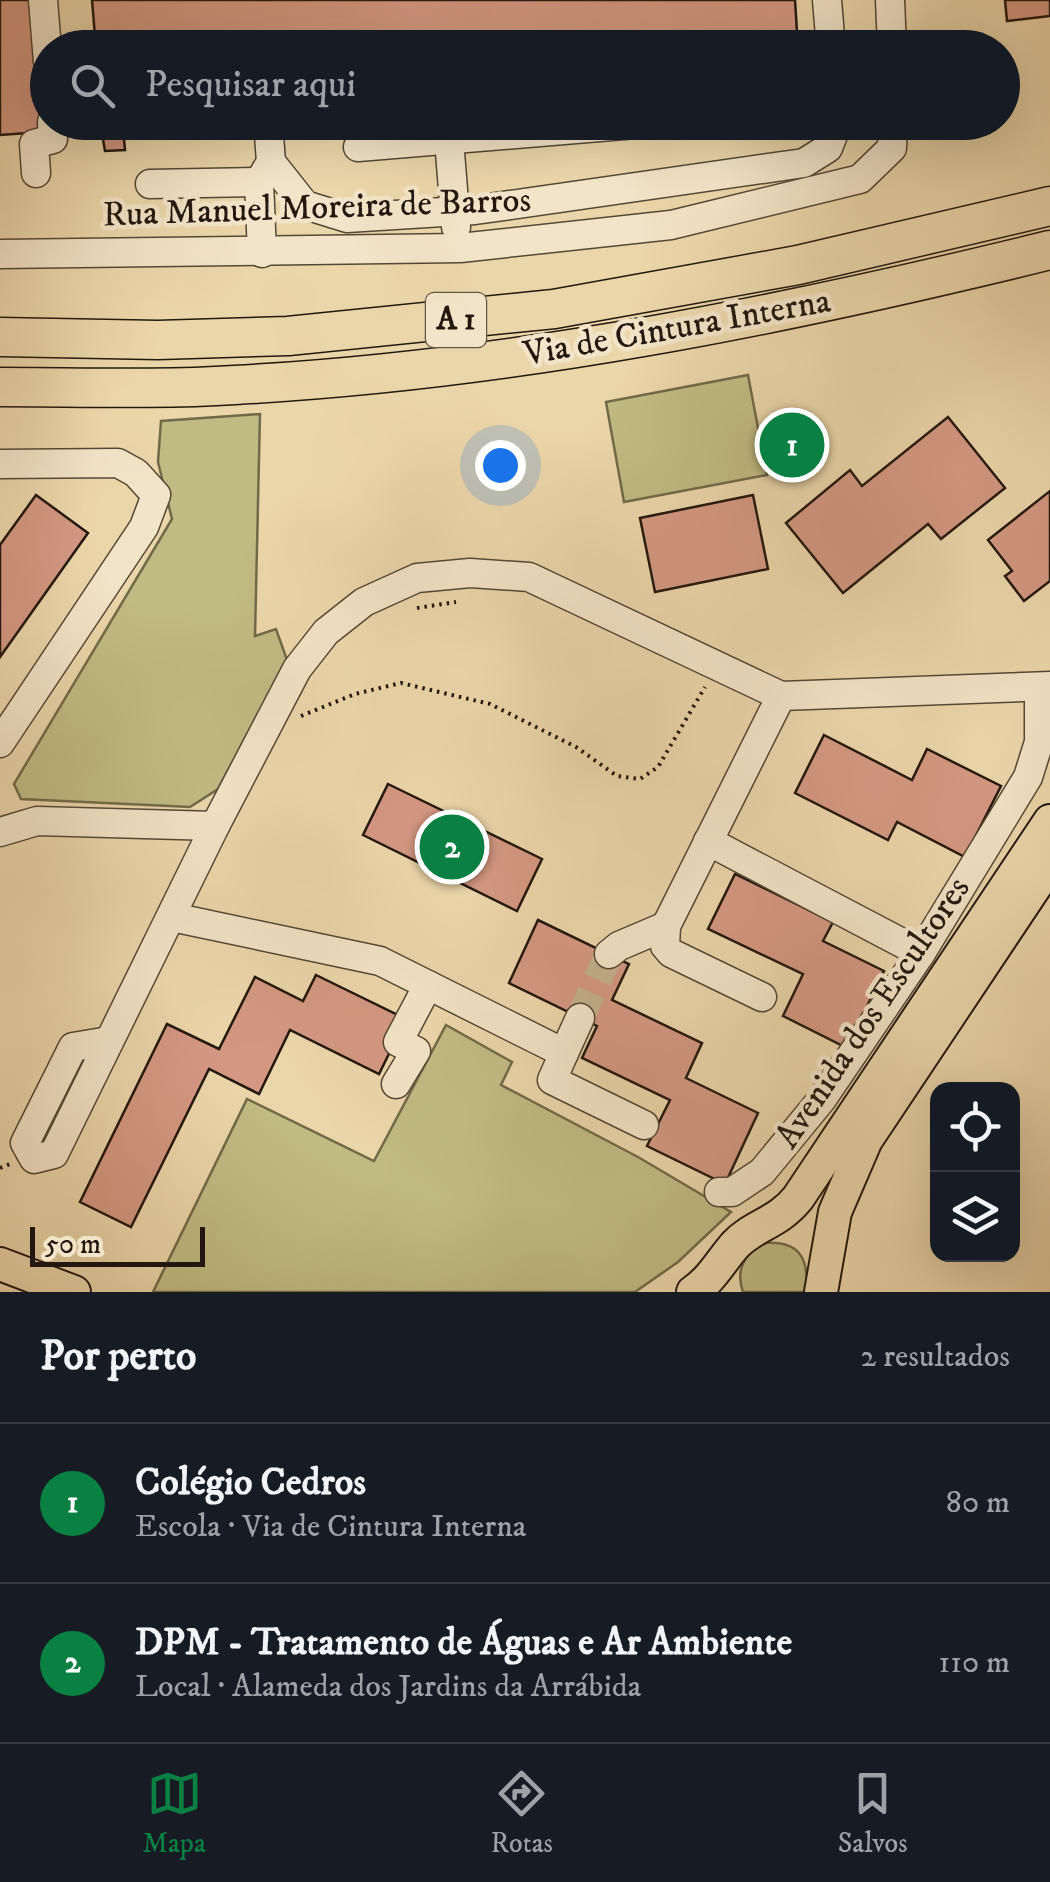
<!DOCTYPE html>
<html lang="pt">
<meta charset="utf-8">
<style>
:root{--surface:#171b24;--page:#242831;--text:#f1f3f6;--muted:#9ea1a6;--line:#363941;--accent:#0b8043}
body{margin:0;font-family:"IM FELL DW Pica",serif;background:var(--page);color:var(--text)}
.controls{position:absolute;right:30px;bottom:30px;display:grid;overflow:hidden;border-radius:20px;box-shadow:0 10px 40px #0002}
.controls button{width:90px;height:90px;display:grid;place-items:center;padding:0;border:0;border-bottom:2px solid var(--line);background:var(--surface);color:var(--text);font:50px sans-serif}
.scale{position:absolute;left:30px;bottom:25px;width:175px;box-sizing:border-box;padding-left:10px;border:5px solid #221810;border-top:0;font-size:28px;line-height:35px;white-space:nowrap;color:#221810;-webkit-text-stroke:8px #f2e4c8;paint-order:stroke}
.you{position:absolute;left:500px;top:465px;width:35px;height:35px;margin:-25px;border:8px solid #fff;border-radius:50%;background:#1a73e8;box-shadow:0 0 0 15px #1a73e833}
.badge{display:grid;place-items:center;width:65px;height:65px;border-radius:50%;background:var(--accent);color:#fff;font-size:32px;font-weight:700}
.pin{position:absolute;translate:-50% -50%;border:5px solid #fff;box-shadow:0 2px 10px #0006}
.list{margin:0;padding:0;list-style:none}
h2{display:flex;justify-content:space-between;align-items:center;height:130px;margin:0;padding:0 40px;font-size:42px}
h2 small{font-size:32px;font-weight:400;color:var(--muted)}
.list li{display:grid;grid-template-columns:65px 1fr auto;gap:30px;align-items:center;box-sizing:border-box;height:160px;padding:0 40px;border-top:2px solid var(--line)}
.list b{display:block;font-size:38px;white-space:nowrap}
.list p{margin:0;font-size:32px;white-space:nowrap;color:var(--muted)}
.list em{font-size:32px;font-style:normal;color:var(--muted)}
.icon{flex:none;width:55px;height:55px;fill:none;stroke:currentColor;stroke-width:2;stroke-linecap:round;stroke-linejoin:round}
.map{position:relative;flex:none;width:1050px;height:1292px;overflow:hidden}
.search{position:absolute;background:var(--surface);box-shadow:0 10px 40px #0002;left:30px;right:30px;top:30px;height:110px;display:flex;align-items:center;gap:25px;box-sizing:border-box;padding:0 35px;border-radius:55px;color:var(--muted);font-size:38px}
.sheet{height:450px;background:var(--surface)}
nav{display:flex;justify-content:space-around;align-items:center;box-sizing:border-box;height:140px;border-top:2px solid var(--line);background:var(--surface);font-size:28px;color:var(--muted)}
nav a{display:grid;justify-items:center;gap:5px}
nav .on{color:var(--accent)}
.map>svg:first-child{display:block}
.green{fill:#c0bb83;stroke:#716a4a;stroke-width:2.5}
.building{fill:#d49882;stroke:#221810;stroke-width:2.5}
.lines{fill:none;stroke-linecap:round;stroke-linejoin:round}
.minor-tunnel{stroke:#c3b08b;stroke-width:28;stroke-dasharray:28 14;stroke-linecap:butt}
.minor-casing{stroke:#544836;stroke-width:31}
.major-casing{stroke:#221810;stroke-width:36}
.highway-casing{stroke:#221810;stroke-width:41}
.path{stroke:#221810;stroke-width:4;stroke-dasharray:2.5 5;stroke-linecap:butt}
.minor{stroke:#f2e4c8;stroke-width:28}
.major{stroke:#ebd6aa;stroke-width:32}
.highway{stroke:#ebd6aa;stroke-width:38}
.labels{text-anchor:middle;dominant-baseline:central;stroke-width:9;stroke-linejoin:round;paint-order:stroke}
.shield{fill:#f2e4c8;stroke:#605547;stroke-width:2.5}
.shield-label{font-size:32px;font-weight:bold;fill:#221810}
.street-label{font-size:35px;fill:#221810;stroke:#f2e4c8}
</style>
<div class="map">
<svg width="1050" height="1292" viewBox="0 0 1050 1292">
<rect width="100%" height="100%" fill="#ebd6aa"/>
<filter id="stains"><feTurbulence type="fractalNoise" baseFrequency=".002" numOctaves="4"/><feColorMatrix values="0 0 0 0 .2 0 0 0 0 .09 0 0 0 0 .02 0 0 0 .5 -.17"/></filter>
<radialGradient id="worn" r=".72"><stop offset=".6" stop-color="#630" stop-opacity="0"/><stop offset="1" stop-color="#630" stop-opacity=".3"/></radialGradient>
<g class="green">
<polygon points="748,375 767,475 624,502 606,402"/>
<polygon points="260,414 255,636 276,629 287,660 218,789 190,807 21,799 14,784 172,519 158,462 161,421"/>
<polygon points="446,1025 512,1062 501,1085 638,1157 731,1212 678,1262 635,1292 153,1292 247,1099 374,1161"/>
<path d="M766,1243C801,1241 810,1261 805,1292H743C735,1269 745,1252 766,1243Z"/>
</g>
<g class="building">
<polygon points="0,0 32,0 41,132 0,135"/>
<polygon points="92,0 795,0 798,48 96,48"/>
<polygon points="1005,0 1050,0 1050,16 1007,21"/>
<polygon points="100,122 213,122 123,129 125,150 105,151"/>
<polygon points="222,122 243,122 244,132 223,134"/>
<polygon points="948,417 1005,488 941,539 928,524 843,593 786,523 850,470 862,486"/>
<polygon points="1050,491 1050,581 1024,601 1005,576 1012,571 988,540"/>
<polygon points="36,495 88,533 0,657 0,545"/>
<polygon points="753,495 768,569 655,592 640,518"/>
<polygon points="824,735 912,780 927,749 1001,786 965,857 897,822 888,840 795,793"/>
<polygon points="388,784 542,859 517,911 363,835"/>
<polygon points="735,874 833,922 823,941 884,971 847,1048 783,1016 803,974 708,929"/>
<polygon points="538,920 629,964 612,1000 702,1043 686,1078 758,1113 725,1184 647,1146 670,1100 582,1058 597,1026 509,983"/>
<polygon points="316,975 406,1019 379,1074 290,1030 259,1094 209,1069 131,1227 80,1202 167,1024 219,1049 255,977 303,1001"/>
</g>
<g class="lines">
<polyline class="minor-tunnel" points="580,1018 609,954"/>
<g class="minor-casing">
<g id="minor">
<polyline points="43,0 48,62"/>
<polyline points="827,0 831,48"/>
<polyline points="890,0 892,48"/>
<polyline points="449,140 456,227"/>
<polyline points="358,147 660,122"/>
<polyline points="271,162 305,205 347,218 475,210 804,163 828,148 838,122"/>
<polyline points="36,173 34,144 53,139 52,122"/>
<polyline points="150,184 259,182"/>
<polyline points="262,253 259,182 271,162 268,122"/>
<polyline points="0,254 460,248 671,225 860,179 892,148 893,122"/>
<polyline points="0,464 118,463 136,473 156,495 144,527 0,743"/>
<polyline points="0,832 37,821 215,826"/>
<polyline points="708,841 921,953"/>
<polyline points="172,917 380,961 564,1053 552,1080 644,1125"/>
<polyline points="609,954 619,946 666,926"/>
<polyline points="762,997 671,953 665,946 666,926 781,696"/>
<polyline points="109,1041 73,1047 25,1143 34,1159 54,1154 215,826 297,669 326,632 364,602 417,578 470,573 529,577 781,696 1050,686"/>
<polyline points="564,1053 580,1018"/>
<polyline points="396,1084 416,1051 398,1042 428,985"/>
<polyline points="719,1192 732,1192 762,1172 822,1099 921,953 1028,777 1039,742 1039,687"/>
</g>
</g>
<g class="major-casing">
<g id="major">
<polyline points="0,1264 74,1292"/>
<path d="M693,1292C712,1279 721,1261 735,1245C755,1224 777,1224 798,1198L1050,821"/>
<polyline points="821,1292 835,1212 866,1140 1050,864"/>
</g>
</g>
<g class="highway-casing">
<g id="highway">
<polyline points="0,337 158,340 288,336 554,309 798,265 1050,206"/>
<path d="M0,387C78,387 157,390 235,385C511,370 782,316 1050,250"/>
</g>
</g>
<g class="path">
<polyline points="417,608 456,602"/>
<polyline points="301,716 355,694 401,683 490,704 576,747 617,776 640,779 658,767 705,687"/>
<polyline points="0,1168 10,1164"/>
</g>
<use href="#minor" class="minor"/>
<use href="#major" class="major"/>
<use href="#highway" class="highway"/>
</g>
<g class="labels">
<rect class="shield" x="426" y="293" width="60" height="54" rx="8"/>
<g class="shield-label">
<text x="456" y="320">A 1</text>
</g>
<g class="street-label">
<text transform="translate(317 208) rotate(-2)">Rua Manuel Moreira de Barros</text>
<text transform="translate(677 328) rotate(-10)">Via de Cintura Interna</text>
<text transform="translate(873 1013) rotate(-56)">Avenida dos Escultores</text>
</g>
</g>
<rect width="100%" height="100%" filter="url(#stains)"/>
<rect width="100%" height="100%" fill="url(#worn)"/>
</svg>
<div class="controls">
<button><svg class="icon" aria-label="locate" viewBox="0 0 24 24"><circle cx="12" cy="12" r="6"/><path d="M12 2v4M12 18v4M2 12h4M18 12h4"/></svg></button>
<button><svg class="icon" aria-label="layers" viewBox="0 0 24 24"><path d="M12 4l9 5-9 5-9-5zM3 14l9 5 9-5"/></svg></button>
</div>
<div class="scale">50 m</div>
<div class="you"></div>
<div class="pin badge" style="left:792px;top:445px">1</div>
<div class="pin badge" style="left:452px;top:847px">2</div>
<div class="search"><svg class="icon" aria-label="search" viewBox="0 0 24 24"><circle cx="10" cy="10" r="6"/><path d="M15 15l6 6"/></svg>Pesquisar aqui</div>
</div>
<section class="sheet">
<h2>Por perto<small>2 resultados</small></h2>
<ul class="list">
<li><span class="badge">1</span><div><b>Colégio Cedros</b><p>Escola · Via de Cintura Interna</p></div><em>80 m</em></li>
<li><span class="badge">2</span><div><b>DPM - Tratamento de Águas e Ar Ambiente</b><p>Local · Alameda dos Jardins da Arrábida</p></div><em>110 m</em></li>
</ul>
</section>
<nav>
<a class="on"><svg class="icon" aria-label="map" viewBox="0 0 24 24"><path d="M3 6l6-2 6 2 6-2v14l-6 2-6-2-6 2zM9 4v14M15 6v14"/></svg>Mapa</a>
<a><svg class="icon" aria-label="directions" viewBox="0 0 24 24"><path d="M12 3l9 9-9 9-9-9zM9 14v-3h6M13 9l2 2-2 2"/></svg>Rotas</a>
<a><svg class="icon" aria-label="saved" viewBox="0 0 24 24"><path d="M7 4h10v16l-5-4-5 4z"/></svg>Salvos</a>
</nav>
